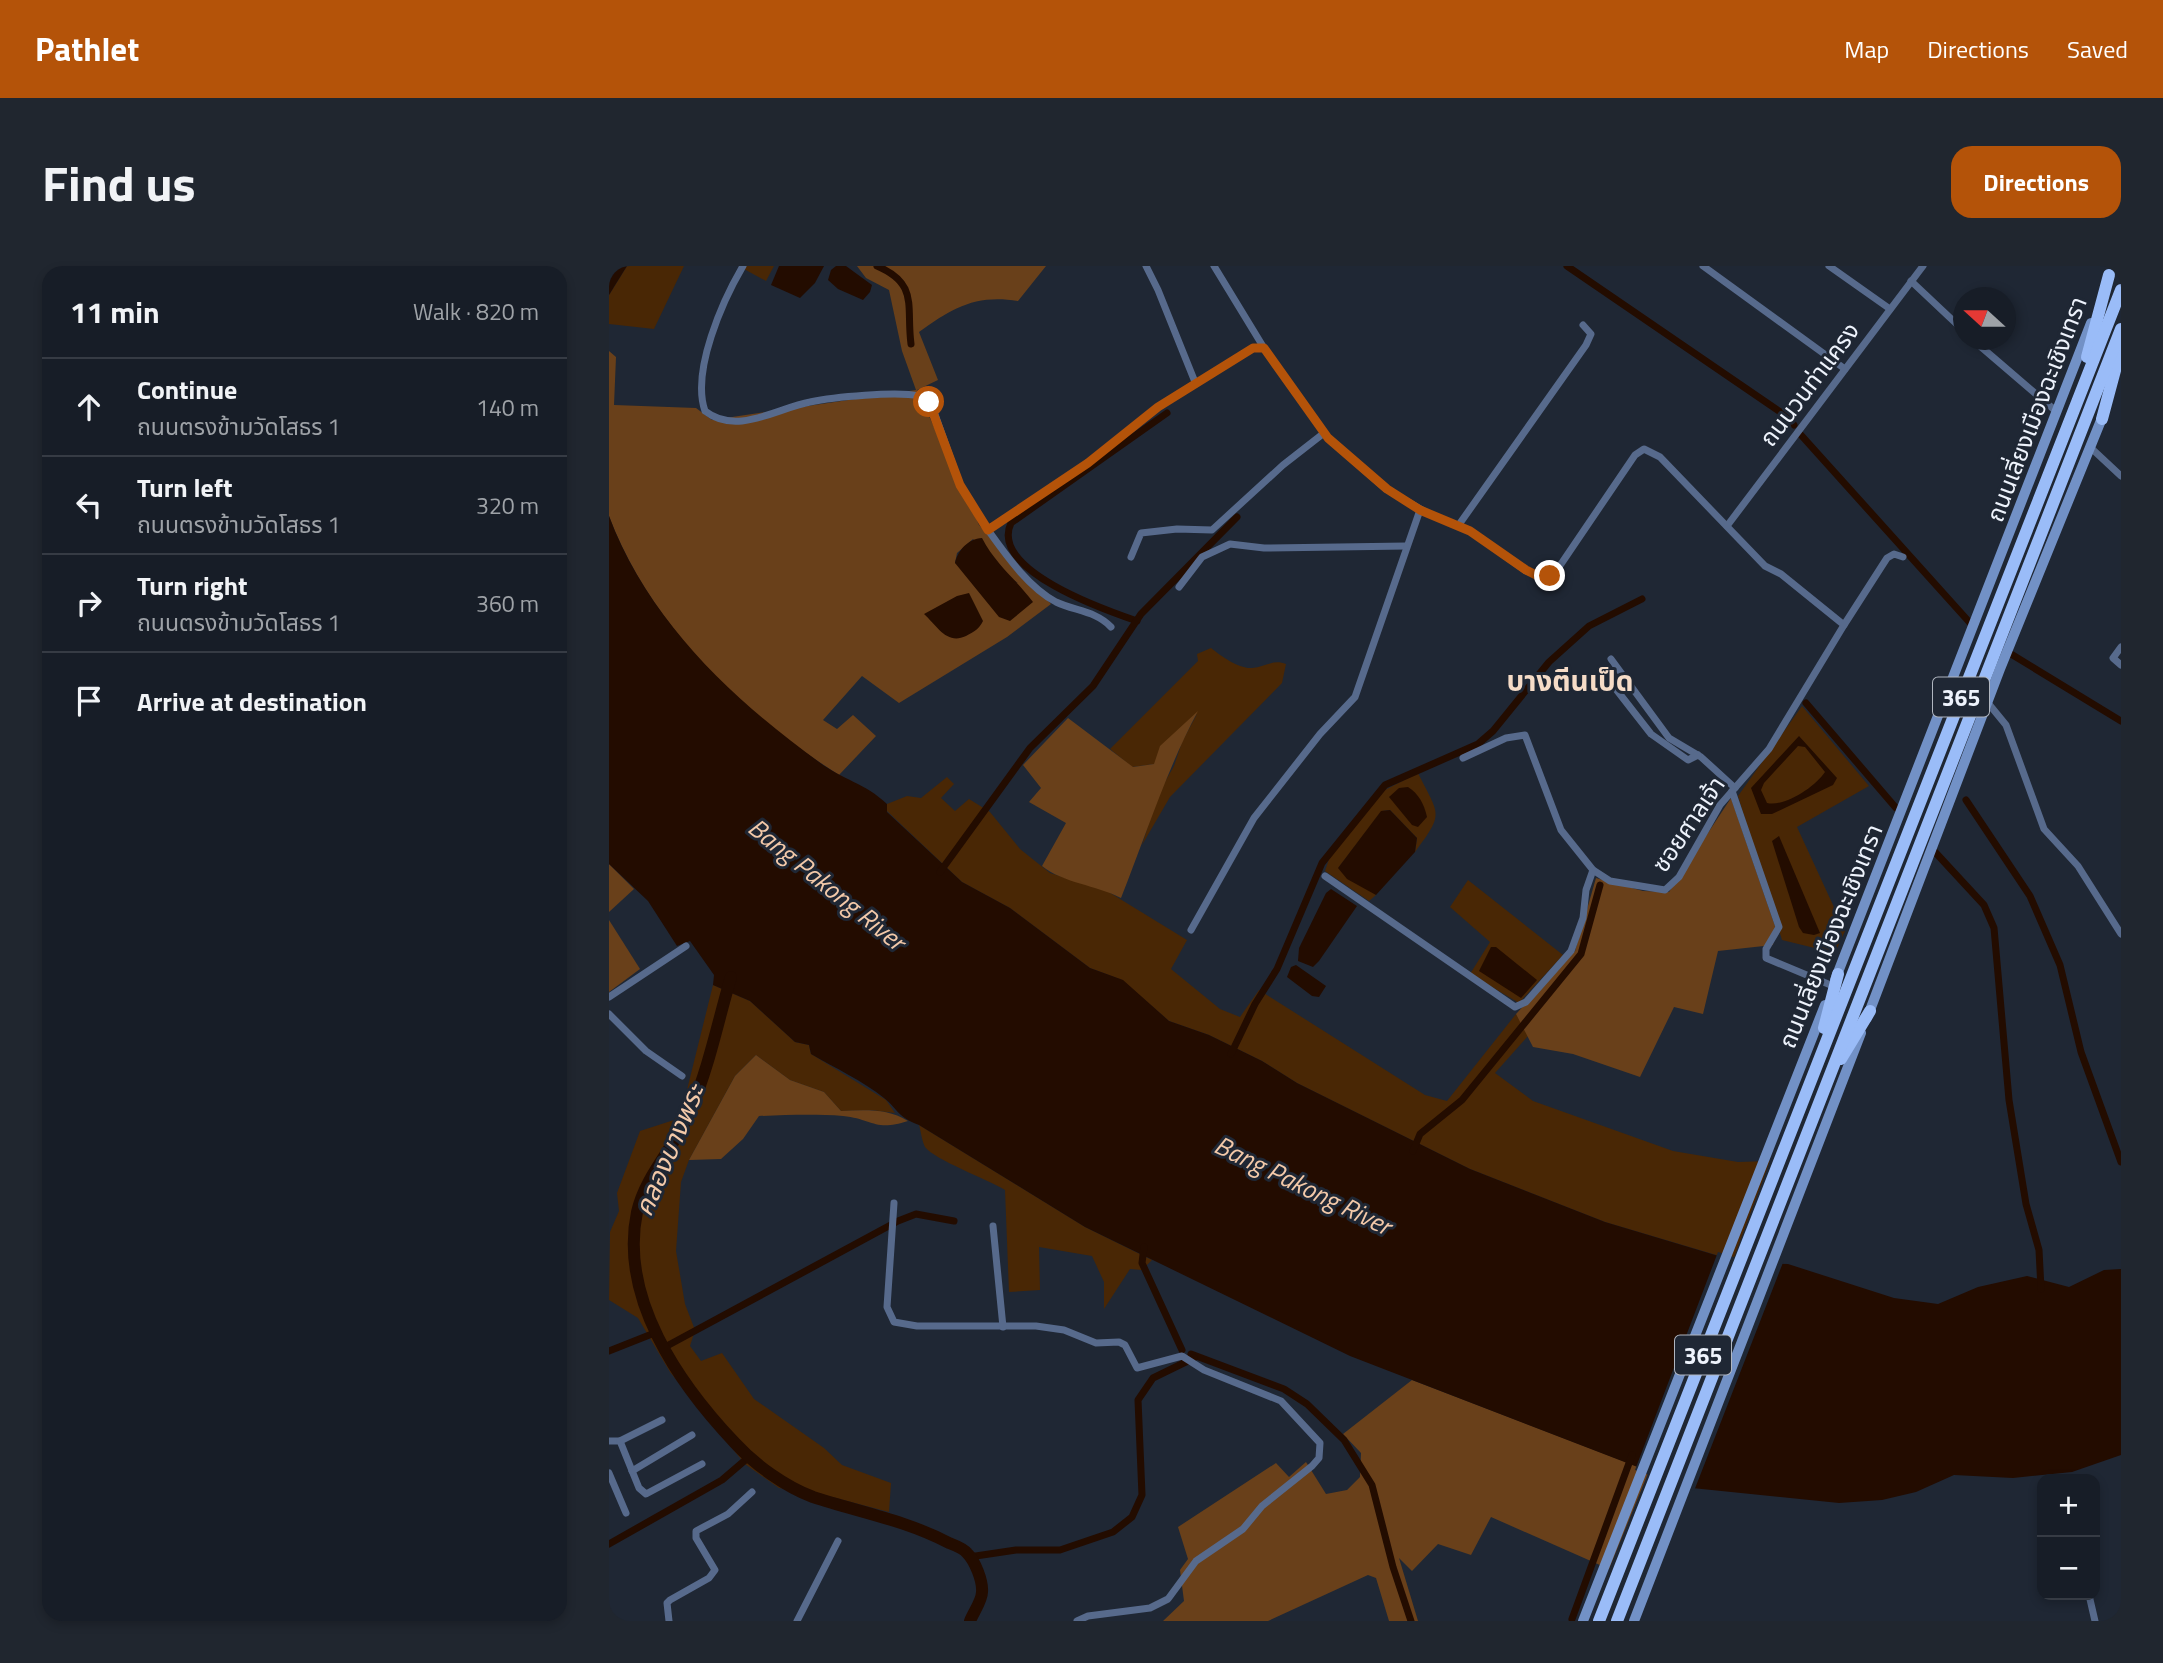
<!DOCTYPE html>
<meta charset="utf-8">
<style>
:root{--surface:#171d27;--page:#20262f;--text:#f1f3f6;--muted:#9ea2a7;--line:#363b44;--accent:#b45309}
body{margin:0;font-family:"Titillium Web","Noto Sans Thai",sans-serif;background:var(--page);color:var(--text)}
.controls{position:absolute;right:21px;bottom:21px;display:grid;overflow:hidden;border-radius:14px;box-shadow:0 4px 10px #0003}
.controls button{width:63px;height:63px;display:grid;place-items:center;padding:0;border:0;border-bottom:2px solid var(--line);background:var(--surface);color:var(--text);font:35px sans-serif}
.compass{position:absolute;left:1344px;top:21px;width:63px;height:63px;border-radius:50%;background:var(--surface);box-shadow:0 4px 10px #0003;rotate:291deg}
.stop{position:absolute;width:21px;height:21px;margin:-16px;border:5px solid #b45309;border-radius:50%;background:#fff}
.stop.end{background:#b45309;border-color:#fff;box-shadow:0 2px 7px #0008}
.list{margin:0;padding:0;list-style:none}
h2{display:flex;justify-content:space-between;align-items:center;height:91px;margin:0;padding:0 28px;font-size:30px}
h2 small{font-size:23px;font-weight:400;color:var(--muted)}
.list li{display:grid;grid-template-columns:46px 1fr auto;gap:21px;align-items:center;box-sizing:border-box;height:98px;padding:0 28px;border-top:2px solid var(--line)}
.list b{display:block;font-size:26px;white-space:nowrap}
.list p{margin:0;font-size:23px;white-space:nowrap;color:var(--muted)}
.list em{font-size:23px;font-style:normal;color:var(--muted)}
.icon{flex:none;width:38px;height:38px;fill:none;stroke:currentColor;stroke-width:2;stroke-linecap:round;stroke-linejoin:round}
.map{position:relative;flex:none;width:1512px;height:1355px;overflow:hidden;border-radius:21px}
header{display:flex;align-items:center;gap:42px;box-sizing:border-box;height:98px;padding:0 35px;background:var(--accent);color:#fff}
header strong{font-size:33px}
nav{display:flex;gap:38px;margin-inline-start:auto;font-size:24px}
.intro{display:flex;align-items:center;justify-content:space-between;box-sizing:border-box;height:168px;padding:0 42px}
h1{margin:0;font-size:49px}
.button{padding:18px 32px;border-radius:21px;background:var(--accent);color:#fff;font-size:24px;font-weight:700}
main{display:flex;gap:42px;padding:0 42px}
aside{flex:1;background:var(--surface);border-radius:21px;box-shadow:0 4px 10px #0003}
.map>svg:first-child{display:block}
.green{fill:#492705}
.forest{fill:#69401a;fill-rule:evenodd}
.water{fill:#230c00;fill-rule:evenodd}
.pier{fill:#1f2734}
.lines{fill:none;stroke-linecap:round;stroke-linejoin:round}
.canal{stroke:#230c00;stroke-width:7}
.river{stroke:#230c00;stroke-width:12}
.minor{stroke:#576a8c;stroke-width:7}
.secondary{stroke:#7291c6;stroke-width:10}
.trunk{stroke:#9abcf8;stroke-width:12}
.route{stroke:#b45309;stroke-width:9}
.labels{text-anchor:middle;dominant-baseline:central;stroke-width:6;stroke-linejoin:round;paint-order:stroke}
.shield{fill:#1f2734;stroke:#b0b6c0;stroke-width:2}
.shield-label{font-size:23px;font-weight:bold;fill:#eef3fc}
.street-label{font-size:24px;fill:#eef3fc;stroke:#1f2734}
.water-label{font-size:26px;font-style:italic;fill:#f3c9a9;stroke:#1f2734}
.quarter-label{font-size:28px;font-weight:bold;fill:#f6dcc7;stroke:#1f2734}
</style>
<header>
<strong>Pathlet</strong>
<nav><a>Map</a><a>Directions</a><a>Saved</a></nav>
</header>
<div class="intro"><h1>Find us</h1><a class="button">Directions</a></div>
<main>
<aside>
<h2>11 min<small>Walk · 820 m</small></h2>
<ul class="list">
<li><svg class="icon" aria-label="ahead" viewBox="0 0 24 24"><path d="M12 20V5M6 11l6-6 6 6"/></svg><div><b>Continue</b><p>ถนนตรงข้ามวัดโสธร 1</p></div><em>140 m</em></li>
<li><svg class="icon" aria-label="left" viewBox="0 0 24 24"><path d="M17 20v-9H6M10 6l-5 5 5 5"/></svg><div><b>Turn left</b><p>ถนนตรงข้ามวัดโสธร 1</p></div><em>320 m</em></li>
<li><svg class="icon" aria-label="right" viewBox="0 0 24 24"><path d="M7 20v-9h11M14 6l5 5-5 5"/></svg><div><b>Turn right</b><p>ถนนตรงข้ามวัดโสธร 1</p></div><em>360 m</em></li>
<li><svg class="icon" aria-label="arrive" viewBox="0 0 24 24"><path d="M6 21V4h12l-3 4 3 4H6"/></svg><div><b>Arrive at destination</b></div></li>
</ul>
</aside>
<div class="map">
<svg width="1512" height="1355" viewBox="0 0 1512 1355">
<rect width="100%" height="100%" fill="#1f2734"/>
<g class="green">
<polygon points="18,0 75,0 45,63 0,58 0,29"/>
<polygon points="137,0 165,0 157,15 135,3"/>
<path d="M602,382C612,390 630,403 643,402C656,401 664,393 677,398L673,417L561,531L533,579L549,528L565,500L573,476L588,448L545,498L523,501L501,483L589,395L588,388Z"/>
<polygon points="1193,440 1260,520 1188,561 1236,665 1226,687 1173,674 1129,530"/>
<path d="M809,507C830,550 836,546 806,586L808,572L781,544L773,545L730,601L767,629L760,635L716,605L720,593L772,526Z"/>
<polygon points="338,511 345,518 332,532 346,545 360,533 381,546 411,583 441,607 498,625 578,674 562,703 611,743 631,751 650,724 816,829 838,835 907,748 920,769 886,807 924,835 1064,885 1129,896 1161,895 1124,994 996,956 861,903 688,817 653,795 600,769 560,755 513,714 481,702 401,642 353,616 278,545 278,538 298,530 312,532"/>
<polygon points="859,614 954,689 910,737 861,708 881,676 841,641"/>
<polygon points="104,719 141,735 186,776 200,779 202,788 277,834 286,847 262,844 232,845 215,826 181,814 147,789 126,810 80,894 72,916 67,985 76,1038 86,1064 81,1080 92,1095 113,1087 145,1133 215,1182 233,1199 282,1217 280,1246 200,1225 170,1222 136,1198 61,1106 29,1052 0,1034 1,966 10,945 8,927 31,865 65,854 73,844"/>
<path d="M310,859L476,961L543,994L533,1004L521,1003L495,1043V1016L483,990L430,981L431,1024L400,1026L396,924C378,913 326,894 316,881C313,875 312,866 310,859Z"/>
</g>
<g class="forest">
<path d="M248,0H437L409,35C367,28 343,42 310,66L329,114L308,124L370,259L442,338L398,371L290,437L253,410L214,454L228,463L244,449L267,470L230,509C134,448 41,359 0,250V85L7,91L5,139L87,142L103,154L307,124L293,85L280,24L257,12ZM364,273C380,286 391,307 409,317L346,297L348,287Z"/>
<path d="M589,445C557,505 537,569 512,632C487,619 454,617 433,600L457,557L420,536L432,522L414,499L459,452L524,501L545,498L551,480Z"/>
<polygon points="1122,532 1166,660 1164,679 1109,685 1094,748 1065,741 1031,811 964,788 924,781 907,748 966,685 987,612 1034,625 1060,626"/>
<polygon points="0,598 25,623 0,646"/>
<polygon points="0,654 31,703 0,726"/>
<path d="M147,789L181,814L215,826L232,845C256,844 278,842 299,855C266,866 264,853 234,850C206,848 179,849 150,850L134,873L112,893L80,894L126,810Z"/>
<polygon points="803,1114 1040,1205 1000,1303 882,1251 862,1289 829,1278 803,1305 790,1292 809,1355 780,1355 767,1312 759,1309 659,1355 554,1355 575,1335 571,1304 579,1293 569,1261 667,1197 680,1211 697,1196 717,1228 738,1224 751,1211 752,1187 734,1168"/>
</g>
<g class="water">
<polygon points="0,0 18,0 0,29"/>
<polygon points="170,0 215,0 206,17 191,32 162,19"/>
<polygon points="227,0 237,0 263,19 261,26 254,34 229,23 219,14 222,4"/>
<path d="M0,250C39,354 123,433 210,496C234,514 256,517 278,538V546L353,616L401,642L481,702L514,714L560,755L600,769L653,795L688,817L861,903L996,956L1133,997L1179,998L1285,1032L1329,1038L1369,1021L1418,1010L1460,1021L1495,1004L1512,1003V1189L1463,1206L1404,1212L1345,1209L1307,1226L1273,1234L1230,1237L1083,1222L741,1090L476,961L310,859C288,851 290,844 275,832C254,815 226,802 202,788L200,779L186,776L141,735L104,719L105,709L81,675L68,680L39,635L0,598Z"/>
<path d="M373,272C387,299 407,313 424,336L401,355L390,351L346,297C349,284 359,273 373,272Z"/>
<path d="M360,327L374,355C370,363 366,365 357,370C338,379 329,361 315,348L348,330Z"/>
<path d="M1190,470L1228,512L1224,519L1163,548H1152L1142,522ZM1189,480L1196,481L1216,506C1206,521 1176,541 1158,537L1152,524L1155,517Z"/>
<path d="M799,521C810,528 815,538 818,551L809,561L803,559L780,531L790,522Z"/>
<polygon points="781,544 808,572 806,586 767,629 738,613 729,602 772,545"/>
<polygon points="1170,570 1211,667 1205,669 1194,667 1190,661 1163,575"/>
<polygon points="722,623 748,640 710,695 704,701 689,695 690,682 717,627"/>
<polygon points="882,681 887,681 928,714 912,732 870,705"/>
<polygon points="687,699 717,720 710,731 703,730 678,711 682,701"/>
</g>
<polygon class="pier" points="1109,986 1134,994 1175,994 1085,1225 1026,1204"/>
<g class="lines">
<g class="canal">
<path d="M268,0C310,18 297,40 302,78"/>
<polyline points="958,0 1180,152 1185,159"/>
<polyline points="1192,169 1362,358"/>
<path d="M528,355C496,344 380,304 402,257L558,147"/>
<polyline points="1402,388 1512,455"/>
<polyline points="1197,437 1287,542"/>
<polyline points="1357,534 1421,630 1451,699 1472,786 1512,896"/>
<polyline points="1326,586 1375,639 1385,662 1400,834 1417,938 1430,984 1432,1023"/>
<polyline points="331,606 421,482 484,420 532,348 628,251"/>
<polyline points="622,788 646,738 668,703 713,597 776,519 869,478 884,465 940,396 980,360 1033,333"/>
<polyline points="804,885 811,868 853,834 972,688 991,619"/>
<polyline points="535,981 533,997 573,1084"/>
<polyline points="56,1081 289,955 307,948 345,955"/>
<polyline points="0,1085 48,1066"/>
<polyline points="582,1088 675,1123 698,1138 735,1174 763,1219 784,1301 802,1355"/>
<polyline points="0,1278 113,1214 141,1190"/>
<polyline points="360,1291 407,1284 451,1284 504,1266 523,1251 533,1229 529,1134 544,1112 585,1092"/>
<polyline points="963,1353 1023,1189"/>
</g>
<path class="river" d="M122,711C109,755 100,801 82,843C68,879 37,907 28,946C10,1032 70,1118 126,1177C146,1199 177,1221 204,1231C250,1246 296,1254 340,1277C345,1279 354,1282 358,1287C366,1295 374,1315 373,1326C373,1335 364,1347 361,1355"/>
<g class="minor">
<path d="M134,0C114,34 82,105 96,145C128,170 168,142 201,136C224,131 288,125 310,130L323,140L351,219L379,264L479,197L549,141L644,82H655L719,172L777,223L820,248L861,265L917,305L935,311L948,304L1026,189L1035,183L1051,191L1156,300L1172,308L1235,359L1160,483L1111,539L1070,611L1056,624L1001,615L984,604L952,564L916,469L897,472L854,492"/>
<polyline points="537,0 549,24 586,116"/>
<polyline points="605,0 655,82"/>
<polyline points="1094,0 1236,103"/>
<polyline points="1220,0 1281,43"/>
<polyline points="1302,15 1354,64"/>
<polyline points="1364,74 1448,146"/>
<polyline points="1481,181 1512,210"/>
<polyline points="849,260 977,79 982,68 974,59"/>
<polyline points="1118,260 1314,0"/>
<path d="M379,264C397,289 419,321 447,336C466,345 487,345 502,361"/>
<polyline points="522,291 532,267 568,263 603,264 674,199 715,167"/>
<polyline points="570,321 593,291 621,278 655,282 797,280"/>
<polyline points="1235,359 1278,292 1285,288 1294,291"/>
<polyline points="1512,381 1504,392 1512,399"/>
<polyline points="1002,393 1060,472 1092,491 1126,522"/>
<polyline points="992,404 1042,468 1079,494 1089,489"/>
<polyline points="1379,437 1397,459 1435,563 1469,600 1512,668"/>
<polyline points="1123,525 1170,661 1157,683 1157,692 1224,720"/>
<polyline points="716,610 906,741 917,736 962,685 974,652 977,624 984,604"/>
<polyline points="582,664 645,552 711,468 746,431 811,244"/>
<polyline points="0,731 77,680"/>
<polyline points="0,748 37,785 73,810"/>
<polyline points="285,937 278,1041 285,1056 308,1060 427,1060 455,1064 487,1077 510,1076 516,1079 528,1102 573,1090 595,1104 672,1135 711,1177 710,1192 703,1200 653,1240 634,1263 587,1295 559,1333 541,1342 479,1350 468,1355"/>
<polyline points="384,960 394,1061"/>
<polyline points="0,1175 11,1175 30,1222 37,1228 93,1198"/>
<polyline points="11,1175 53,1154"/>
<polyline points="23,1205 83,1169"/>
<polyline points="0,1207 17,1247"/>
<polyline points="1480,1329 1486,1355"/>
<polyline points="60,1355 58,1337 61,1334 100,1312 106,1304 87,1272 87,1265 119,1248 143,1226"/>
<polyline points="188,1355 229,1275"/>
</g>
<g class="secondary">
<polyline points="1226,714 1482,57"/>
<polyline points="1258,752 1391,403 1495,147"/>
<polyline points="974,1355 1216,739"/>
<polyline points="1025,1355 1252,767"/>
</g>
<g class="trunk">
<polyline points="1478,91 1500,9"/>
<polyline points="1493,153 1512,82"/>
<polyline points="1215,762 1229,708"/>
<polyline points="1232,793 1261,745"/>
<polyline points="990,1355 1512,24"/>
<polyline points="1008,1355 1512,63"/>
</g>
</g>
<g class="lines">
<polyline class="route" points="320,136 351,219 379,264 479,197 549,141 644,82 655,82 719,172 778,223 811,244 861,265 917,304 931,311 941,310"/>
</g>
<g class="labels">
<g class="shield">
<rect x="1324" y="411.5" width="56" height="39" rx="5"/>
<rect x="1066" y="1069.5" width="56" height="39" rx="5"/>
</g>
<g class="shield-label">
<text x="1352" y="431">365</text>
<text x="1094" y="1089">365</text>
</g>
<g class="street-label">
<text transform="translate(1200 118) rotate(-53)">ถนนวนท่าแครง</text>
<text transform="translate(1427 143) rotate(-69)">ถนนเลี่ยงเมืองฉะเชิงเทรา</text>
<text transform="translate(1079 558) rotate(-56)">ซอยศาลเจ้า</text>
<text transform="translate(1221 670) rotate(-68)">ถนนเลี่ยงเมืองฉะเชิงเทรา</text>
</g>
<g class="water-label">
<text transform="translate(218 618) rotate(39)">Bang Pakong River</text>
<text transform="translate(60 884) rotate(-67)">คลองบางพระ</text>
<text transform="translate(694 919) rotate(26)">Bang Pakong River</text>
</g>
<g class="quarter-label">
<text x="961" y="414">บางตีนเป็ด</text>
</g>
</g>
</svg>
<div class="controls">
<button>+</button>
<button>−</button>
</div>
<svg class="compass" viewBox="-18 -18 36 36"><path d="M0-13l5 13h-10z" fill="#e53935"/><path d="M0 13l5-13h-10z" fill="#9ea2a7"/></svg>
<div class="stop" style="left:320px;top:136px"></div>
<div class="stop end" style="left:941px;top:310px"></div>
</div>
</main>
